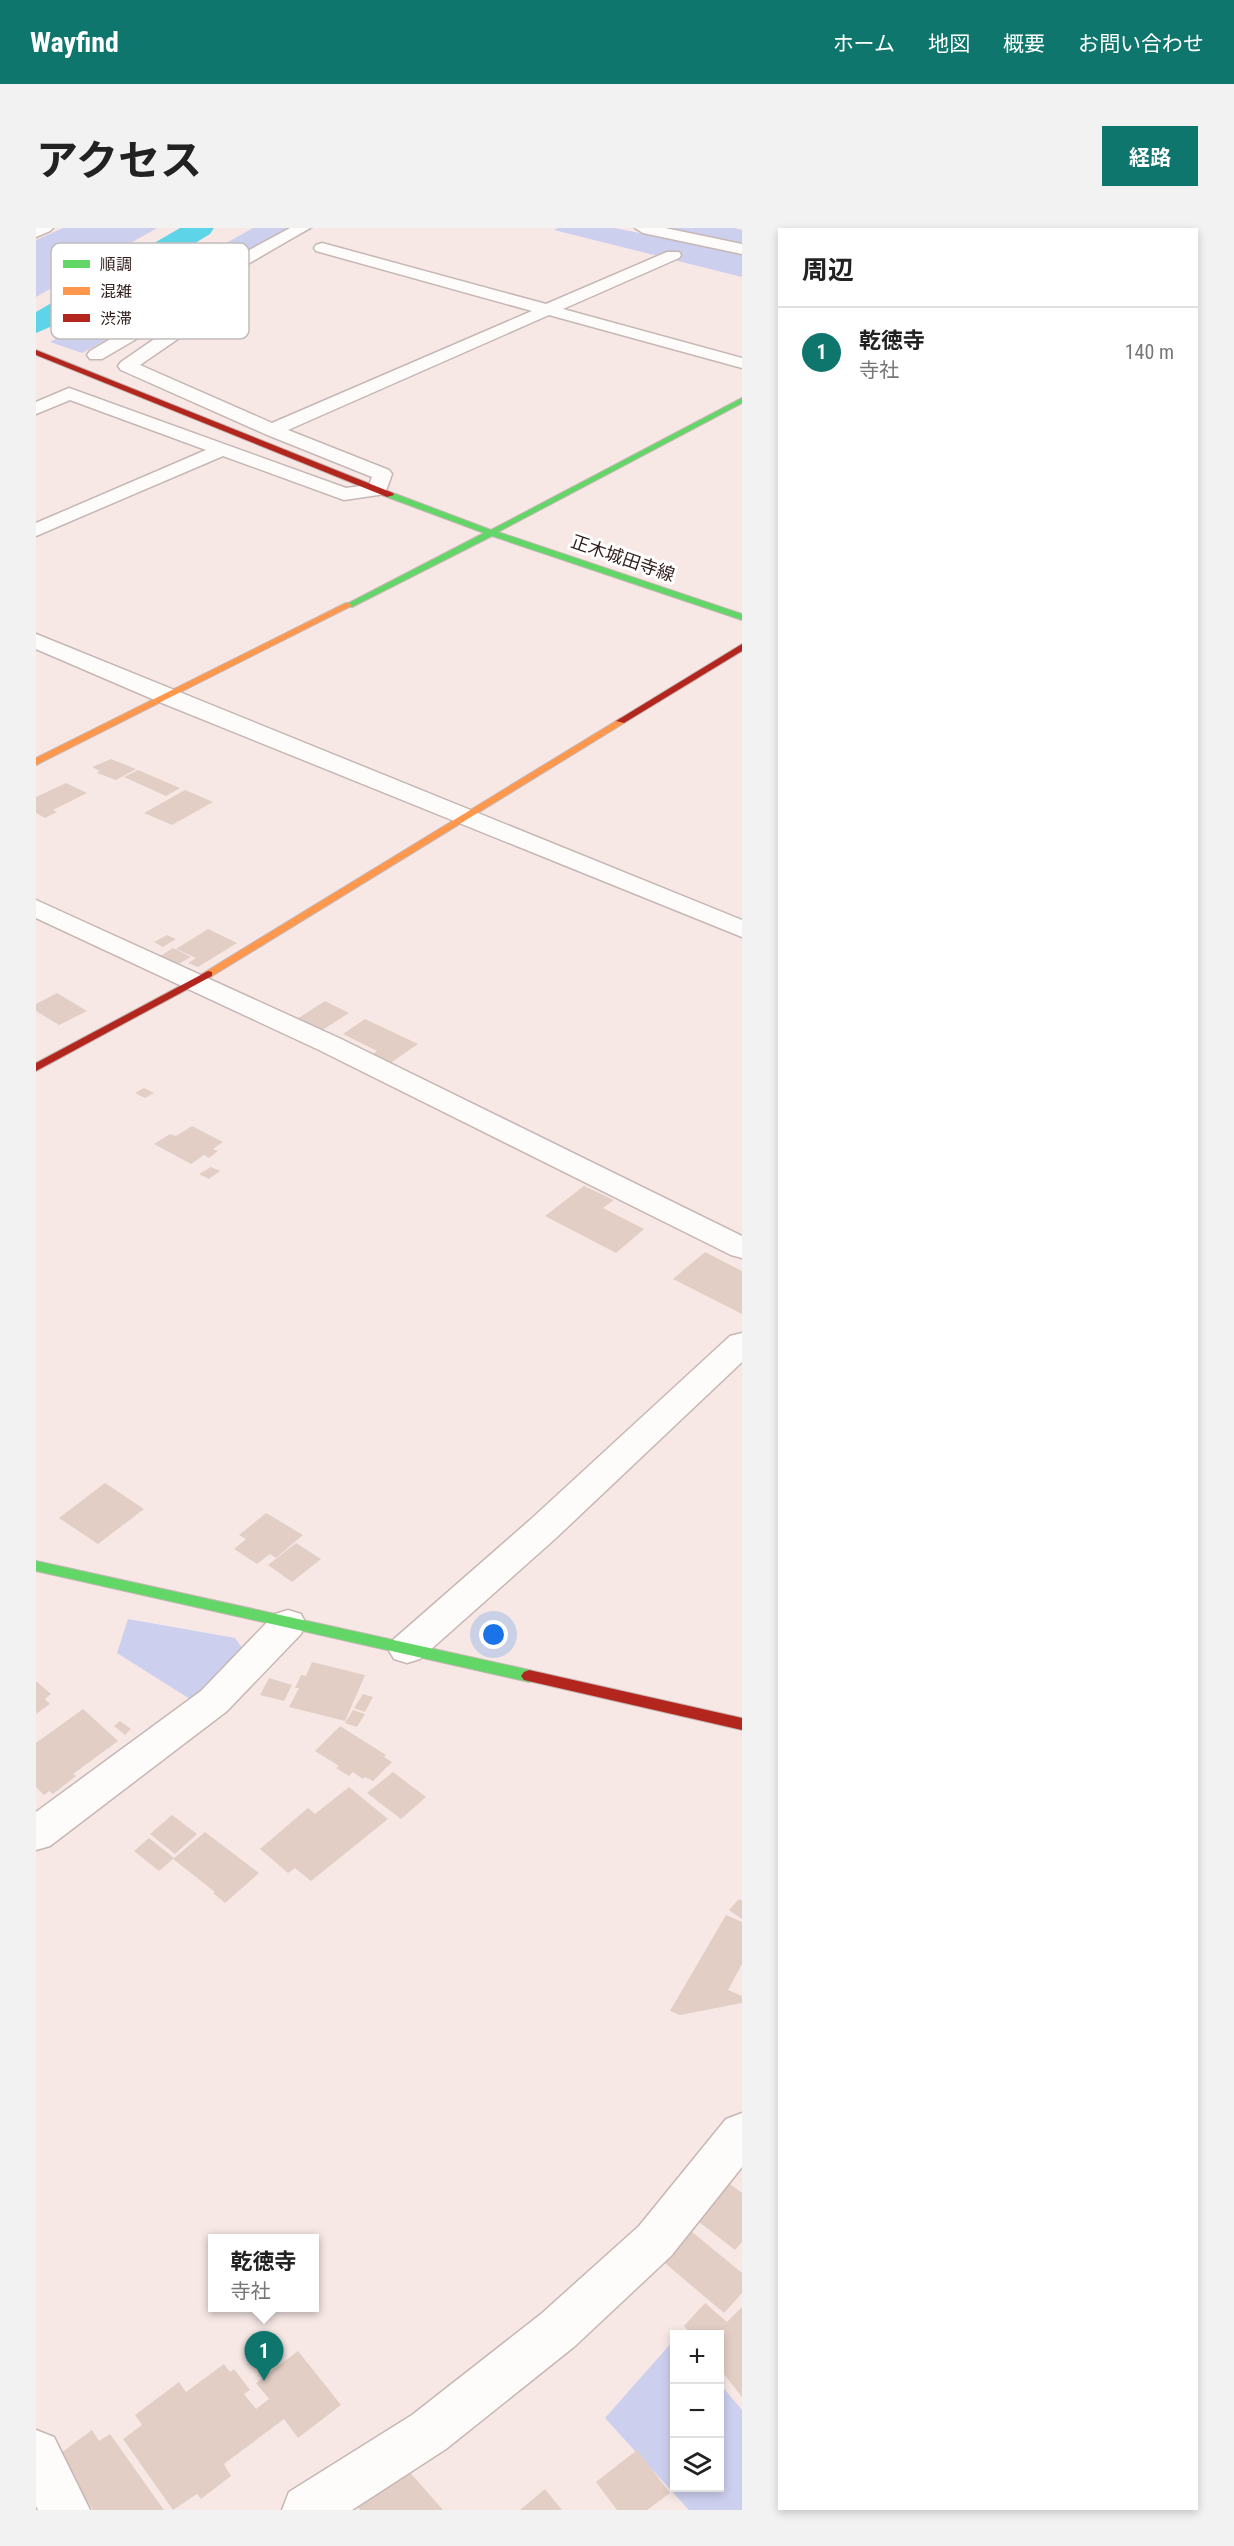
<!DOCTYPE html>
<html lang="ja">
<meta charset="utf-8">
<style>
:root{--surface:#fff;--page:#f2f2f2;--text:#222;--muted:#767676;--line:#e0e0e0;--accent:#0f766e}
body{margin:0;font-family:"Roboto Condensed","Noto Sans JP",sans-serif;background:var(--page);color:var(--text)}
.controls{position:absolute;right:18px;bottom:18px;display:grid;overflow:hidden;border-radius:0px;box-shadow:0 3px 9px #0003}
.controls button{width:54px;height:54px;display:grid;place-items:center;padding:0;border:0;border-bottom:2px solid var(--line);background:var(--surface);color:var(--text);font:30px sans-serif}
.you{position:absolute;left:458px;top:1407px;width:21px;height:21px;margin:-15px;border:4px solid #fff;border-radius:50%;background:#1a73e8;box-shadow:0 0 0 9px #1a73e833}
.badge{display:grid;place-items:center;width:39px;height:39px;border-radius:50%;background:var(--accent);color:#fff;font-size:20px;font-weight:700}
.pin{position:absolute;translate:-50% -50px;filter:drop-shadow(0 2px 3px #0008)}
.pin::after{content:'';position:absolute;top:32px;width:21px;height:18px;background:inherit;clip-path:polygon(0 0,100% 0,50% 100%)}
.popup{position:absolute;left:172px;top:2006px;width:111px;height:78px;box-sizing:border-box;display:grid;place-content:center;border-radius:0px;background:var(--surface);filter:drop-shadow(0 2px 4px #0005);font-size:20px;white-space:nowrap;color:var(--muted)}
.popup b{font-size:22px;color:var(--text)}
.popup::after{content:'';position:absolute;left:50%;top:100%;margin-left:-12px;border:12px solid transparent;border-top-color:var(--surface)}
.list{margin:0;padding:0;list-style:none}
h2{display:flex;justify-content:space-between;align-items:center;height:78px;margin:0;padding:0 24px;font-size:26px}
h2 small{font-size:20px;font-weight:400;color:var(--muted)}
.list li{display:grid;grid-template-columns:39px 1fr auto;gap:18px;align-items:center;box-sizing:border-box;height:90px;padding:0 24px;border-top:2px solid var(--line)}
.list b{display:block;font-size:22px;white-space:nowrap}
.list p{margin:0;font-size:20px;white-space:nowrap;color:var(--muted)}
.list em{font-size:20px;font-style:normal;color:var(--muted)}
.icon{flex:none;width:33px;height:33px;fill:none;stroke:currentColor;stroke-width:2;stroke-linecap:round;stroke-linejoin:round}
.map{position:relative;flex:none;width:706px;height:2282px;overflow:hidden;border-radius:0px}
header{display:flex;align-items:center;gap:36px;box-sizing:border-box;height:84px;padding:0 30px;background:var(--accent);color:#fff}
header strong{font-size:28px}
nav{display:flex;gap:33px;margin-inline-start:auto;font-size:21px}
.intro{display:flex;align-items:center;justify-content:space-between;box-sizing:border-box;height:144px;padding:0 36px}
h1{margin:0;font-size:42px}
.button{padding:15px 27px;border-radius:0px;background:var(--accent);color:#fff;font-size:21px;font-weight:700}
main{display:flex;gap:36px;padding:0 36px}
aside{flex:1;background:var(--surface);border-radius:0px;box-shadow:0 3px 9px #0003}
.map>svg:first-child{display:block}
.green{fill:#cdcfef}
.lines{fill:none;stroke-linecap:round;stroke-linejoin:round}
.river{fill:#5dd4e7;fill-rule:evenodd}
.building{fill:#e3cec5}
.street-casing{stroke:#c6b7b4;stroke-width:3}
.fast-casing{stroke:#c6b7b4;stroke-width:2}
.slow-casing{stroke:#c6b7b4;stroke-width:2}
.jam-casing{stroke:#c6b7b4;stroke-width:2}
.street{fill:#fefcfb;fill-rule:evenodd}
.fast{fill:#63d668;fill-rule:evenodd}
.slow{fill:#ff974d;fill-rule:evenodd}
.jam{fill:#b3261e;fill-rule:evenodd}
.labels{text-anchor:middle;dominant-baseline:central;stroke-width:6;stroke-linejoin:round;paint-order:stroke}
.far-street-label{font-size:18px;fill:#301f1c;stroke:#fff}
.key{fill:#fff;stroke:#c1bcbb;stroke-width:1.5}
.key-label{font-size:16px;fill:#301f1c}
</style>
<header>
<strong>Wayfind</strong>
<nav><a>ホーム</a><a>地図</a><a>概要</a><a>お問い合わせ</a></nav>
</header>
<div class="intro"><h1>アクセス</h1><a class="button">経路</a></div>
<main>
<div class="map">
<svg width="706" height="2282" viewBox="0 0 706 2282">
<rect width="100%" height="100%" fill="#f7e8e5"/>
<g class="green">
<polygon points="27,0 121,0 0,69 0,12"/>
<polygon points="217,0 278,0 46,125 14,114"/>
<polygon points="522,0 578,0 706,25 706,49 518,2"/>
<polygon points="619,0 698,0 706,2 706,19"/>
<polygon points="92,1391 199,1410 210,1425 154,1471 81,1425"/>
<polygon points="638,2112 638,2260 684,2260 684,2156 706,2182 706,2282 653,2282 569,2190"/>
</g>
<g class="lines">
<polygon class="river" points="144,0 178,0 174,6 40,88 0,105 0,84"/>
</g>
<g class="building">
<polygon points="75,531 100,541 80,552 61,545 64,543 56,539"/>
<polygon points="102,542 144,560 130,568 88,549"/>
<polygon points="30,555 51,565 17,582 21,584 9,590 0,585 0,569"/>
<polygon points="149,562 177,574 136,597 108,585"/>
<polygon points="172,701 201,715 162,739 152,735 160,730 140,721"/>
<polygon points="131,707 140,711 127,719 118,714"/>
<polygon points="137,720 155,729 141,737 123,729"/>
<polygon points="21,765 51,783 23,797 0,783 0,776"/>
<polygon points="289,773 313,785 285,803 261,791"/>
<polygon points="329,791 382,816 353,836 335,827 341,823 307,806"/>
<polygon points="108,860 118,865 109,870 99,865"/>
<polygon points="156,898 187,914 177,921 182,923 173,930 168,927 155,936 118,916 134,906 140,908"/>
<polygon points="175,939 184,943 173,951 163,946"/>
<polygon points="548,958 578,972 567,980 608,1001 580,1025 509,988"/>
<polygon points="669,1024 706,1043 706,1086 637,1051"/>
<polygon points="69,1255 108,1281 62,1316 23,1290"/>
<polygon points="230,1285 267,1307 240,1330 234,1326 221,1336 198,1321 210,1311 203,1307"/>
<polygon points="260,1315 285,1331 256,1354 232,1337"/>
<polygon points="276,1434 329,1447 309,1493 253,1479 263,1460 259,1460 265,1447 270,1448"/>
<polygon points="233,1450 256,1457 248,1473 224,1467"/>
<polygon points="0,1453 15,1466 9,1471 14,1476 0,1486"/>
<polygon points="327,1466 337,1469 329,1484 318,1480"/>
<polygon points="47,1481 82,1513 37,1546 40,1548 17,1566 13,1563 8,1567 0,1559 0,1515"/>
<polygon points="317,1482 329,1486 321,1499 309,1495"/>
<polygon points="84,1493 95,1501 89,1507 78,1498"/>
<polygon points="304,1498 350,1527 348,1529 356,1534 337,1553 329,1549 327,1551 317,1544 313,1548 300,1540 303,1538 279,1523"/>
<polygon points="357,1544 390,1569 365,1591 331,1565"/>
<polygon points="313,1559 352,1591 275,1653 259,1640 252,1645 224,1621 272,1580 279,1586"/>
<polygon points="136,1587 161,1606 139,1626 114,1606"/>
<polygon points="169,1604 223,1645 189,1675 177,1665 179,1664 137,1631"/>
<polygon points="113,1610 138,1630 123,1643 98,1623"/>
<polygon points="703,1671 706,1673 706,1691 693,1682"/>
<polygon points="690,1687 706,1694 706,1736 692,1762 706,1768 706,1775 644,1787 634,1783"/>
<polygon points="686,1950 706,1965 706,2014 699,2022 654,1987"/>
<polygon points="644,1994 706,2045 706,2065 688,2085 617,2025"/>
<polygon points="669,2075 691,2094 706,2079 706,2169 684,2141 684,2106 655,2106 648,2098"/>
<polygon points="262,2123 305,2177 262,2210 248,2191 188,2236 195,2248 165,2271 161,2266 137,2282 87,2211 106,2197 99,2187 143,2154 150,2164 188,2136 194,2144 198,2141 214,2162 208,2166 220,2181 233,2171 220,2155"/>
<polygon points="56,2202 63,2213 74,2206 128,2282 57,2282 21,2228"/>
<polygon points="601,2222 634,2265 611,2282 581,2282 560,2254"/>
<polygon points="363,2232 407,2282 324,2282 317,2274"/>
<polygon points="509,2261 526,2282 484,2282"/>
</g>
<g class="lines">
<g class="street-casing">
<g id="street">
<polygon points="0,0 17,0 14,3 0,9"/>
<polygon points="254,0 274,0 172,59 176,80 168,93 104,137 236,195 496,83 280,23 278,20 280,17 286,15 510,76 631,24 643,24 645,27 643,30 527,81 706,130 706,140 513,87 252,202 353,242 356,246 349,266 308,272 187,228 0,308 0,295 170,222 34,172 0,186 0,174 33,160 310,260 333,257 336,249 229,206 85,142 82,138 85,134 156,85 160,80 158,72 150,82 66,131 54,131 51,127 54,123 138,74 157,54 171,45"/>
<polygon points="599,0 629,0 706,16 706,26 607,5"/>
<polygon points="0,406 706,692 706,709 121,473 0,421"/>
<polygon points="0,672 303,810 706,1008 706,1030 695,1027 283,822 0,690"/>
<polygon points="706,1105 706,1134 520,1310 384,1431 371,1435 358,1431 352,1421 358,1411 494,1292 694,1108"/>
<polygon points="252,1382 265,1386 270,1396 265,1406 191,1483 14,1618 0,1622 0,1584 165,1463 239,1386"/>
<polygon points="706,1885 706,1939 635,2028 539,2118 410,2221 316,2282 246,2282 253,2264 376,2187 505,2086 603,1998 690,1891"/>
<polygon points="0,2202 18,2209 54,2282 2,2282 0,2278"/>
</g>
</g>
<g class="fast-casing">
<g id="fast">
<polygon points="706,170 706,175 462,304 706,386 706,392 456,308 316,379 309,377 448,305 351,269 351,265 357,265 455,302"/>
<polygon points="0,1333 493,1442 498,1444 501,1448 498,1452 493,1454 0,1343"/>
</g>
</g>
<g class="slow-casing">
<g id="slow">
<polygon points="310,375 317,377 0,537 0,530"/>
<polygon points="585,490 590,493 588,495 176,748 168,748 166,746"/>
</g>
</g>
<g class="jam-casing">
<g id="jam">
<polygon points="0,122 357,265 358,267 351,269 0,127"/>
<polygon points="706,416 706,423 588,495 580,493"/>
<polygon points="172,743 176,744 176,748 0,843 0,835"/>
<polygon points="493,1442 706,1490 706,1502 488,1452 485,1448 488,1444"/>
</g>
</g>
<use href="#street" class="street"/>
<use href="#fast" class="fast"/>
<use href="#slow" class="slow"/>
<use href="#jam" class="jam"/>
</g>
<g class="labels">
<g class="far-street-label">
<text transform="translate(587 330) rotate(19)">正木城田寺線</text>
</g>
</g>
<rect x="15" y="15" width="198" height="96" rx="9" class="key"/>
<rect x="27" y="32" width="27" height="8" fill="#63d668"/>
<rect x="27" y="59" width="27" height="8" fill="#ff974d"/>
<rect x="27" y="86" width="27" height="8" fill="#b3261e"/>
<g class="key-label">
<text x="64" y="42">順調</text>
<text x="64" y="69">混雑</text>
<text x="64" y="96">渋滞</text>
</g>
</svg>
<div class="controls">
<button>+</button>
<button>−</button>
<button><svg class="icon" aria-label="layers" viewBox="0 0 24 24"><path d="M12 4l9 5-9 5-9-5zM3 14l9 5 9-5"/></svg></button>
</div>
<div class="you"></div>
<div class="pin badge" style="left:228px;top:2153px">1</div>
<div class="popup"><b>乾徳寺</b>寺社</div>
</div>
<aside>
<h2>周辺<small></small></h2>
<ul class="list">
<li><span class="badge">1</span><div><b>乾徳寺</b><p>寺社</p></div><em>140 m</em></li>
</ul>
</aside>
</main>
